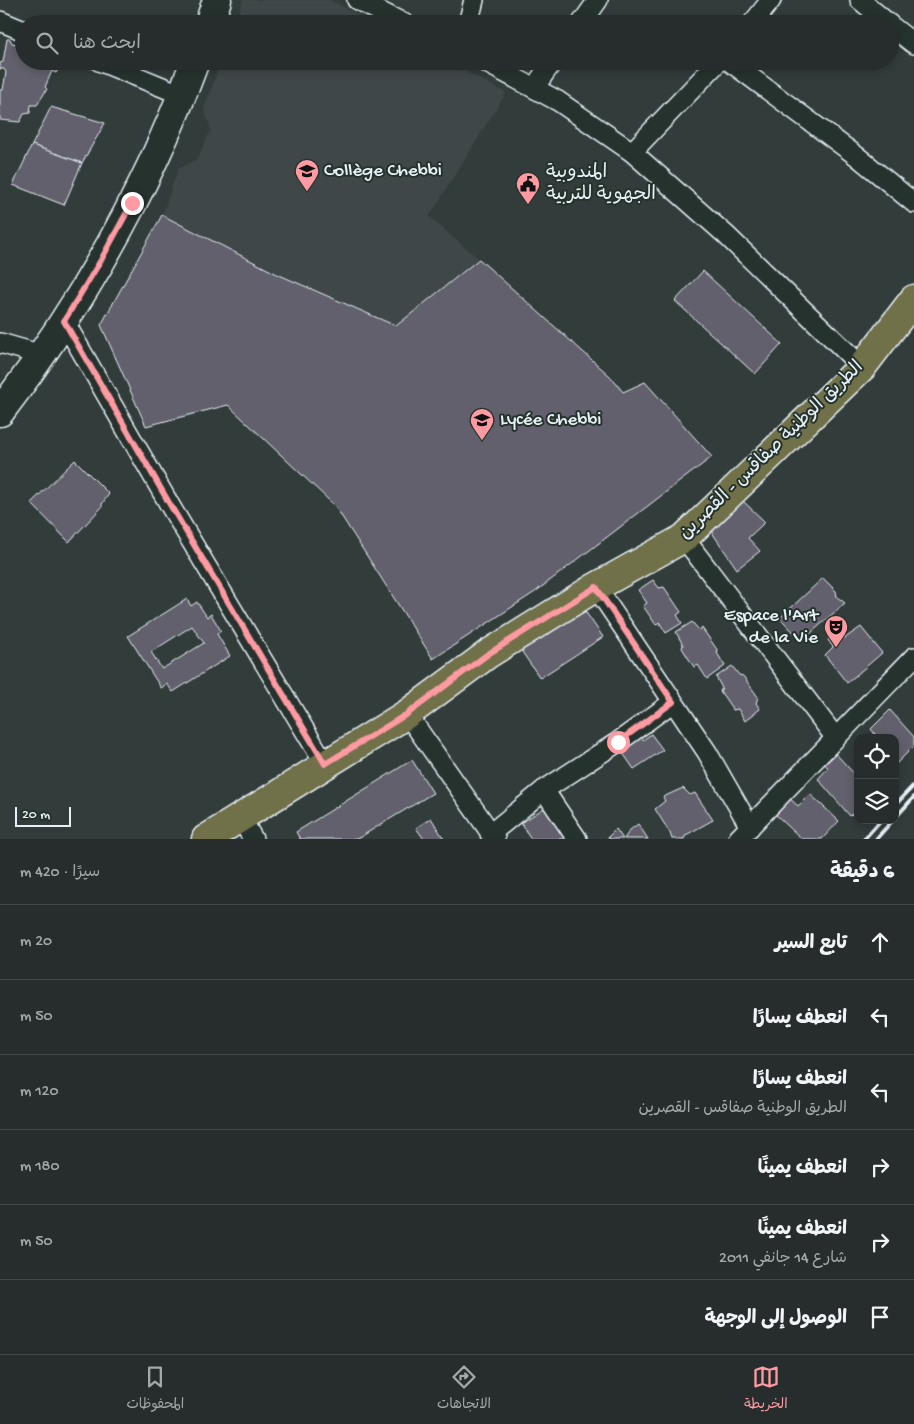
<!DOCTYPE html>
<html lang="ar">
<meta charset="utf-8">
<style>
:root{--surface:#262d2c;--page:#323938;--text:#f1f3f6;--muted:#a4a8a9;--line:#424948;--accent:#ff9aa2}
body{margin:0;font-family:"Gochi Hand","Playpen Sans Arabic",sans-serif;background:var(--page);color:var(--text);direction:rtl}
.controls{position:absolute;right:15px;bottom:15px;display:grid;overflow:hidden;border-radius:10px;box-shadow:0 2px 8px #0003}
.controls button{width:45px;height:45px;display:grid;place-items:center;padding:0;border:0;border-bottom:1px solid var(--line);background:var(--surface);color:var(--text);font:25px sans-serif}
.scale{position:absolute;left:15px;bottom:12px;width:56px;box-sizing:border-box;padding-left:5px;border:2px solid #e8f1f8;border-top:0;font-size:14px;line-height:18px;white-space:nowrap;color:#e8f1f8;-webkit-text-stroke:4px #26332d;paint-order:stroke}
.stop{position:absolute;width:15px;height:15px;margin:-11px;border:4px solid #ff9aa2;border-radius:50%;background:#fff}
.stop.end{background:#ff9aa2;border-color:#fff;box-shadow:0 1px 5px #0008}
.list{margin:0;padding:0;list-style:none}
h2{display:flex;justify-content:space-between;align-items:center;height:65px;margin:0;padding:0 20px;font-size:21px}
h2 small{font-size:16px;font-weight:400;color:var(--muted)}
.list li{display:grid;grid-template-columns:32px 1fr auto;gap:15px;align-items:center;box-sizing:border-box;height:75px;padding:0 20px;border-top:1px solid var(--line)}
.list b{display:block;font-size:19px;white-space:nowrap}
.list p{margin:0;font-size:16px;white-space:nowrap;color:var(--muted)}
.list em{font-size:16px;font-style:normal;color:var(--muted)}
.icon{flex:none;width:28px;height:28px;fill:none;stroke:currentColor;stroke-width:2;stroke-linecap:round;stroke-linejoin:round}
.map{position:relative;flex:none;width:914px;height:839px;overflow:hidden;direction:ltr}
.search{position:absolute;background:var(--surface);box-shadow:0 2px 8px #0003;left:15px;right:15px;top:15px;height:55px;display:flex;align-items:center;gap:12px;box-sizing:border-box;padding:0 18px;border-radius:28px;color:var(--muted);font-size:19px}
.sheet{height:515px;background:var(--surface)}
nav{display:flex;justify-content:space-around;align-items:center;box-sizing:border-box;height:70px;border-top:1px solid var(--line);background:var(--surface);font-size:14px;color:var(--muted)}
nav a{display:grid;justify-items:center;gap:2px}
nav .on{color:var(--accent)}
.map>svg:first-child{display:block}
.built{fill:#404749}
.building{fill:#62606c;stroke:#e8f1f8;fill-rule:evenodd}
.lines{fill:none;stroke-linecap:round;stroke-linejoin:round}
.minor-casing{stroke:#e8f1f8;stroke-width:22}
.secondary-casing{stroke:#e8f1f8;stroke-width:31}
.primary-casing{stroke:#e8f1f8;stroke-width:31}
.minor{stroke:#26332d;stroke-width:19}
.secondary{stroke:#26332d;stroke-width:28}
.primary{stroke:#70704a;stroke-width:28}
.rail{stroke:#e8f1f8;stroke-width:4}
.route{stroke:#ff9aa2;stroke-width:6}
.labels{text-anchor:middle;dominant-baseline:central;stroke-width:4;stroke-linejoin:round;paint-order:stroke}
.poi-label{font-size:19px;fill:#e8f1f8;stroke:#26332d;text-anchor:start}
.street-label{font-size:19px;fill:#e8f1f8;stroke:#26332d}
</style>
<div class="map">
<svg width="914" height="839" viewBox="0 0 914 839">
<rect width="100%" height="100%" fill="#323c3a"/>
<filter id="ink" filterUnits="userSpaceOnUse"><feTurbulence type="fractalNoise" baseFrequency=".02" numOctaves="2"/><feDisplacementMap in="SourceGraphic" scale="10" xChannelSelector="R" yChannelSelector="G"/><feConvolveMatrix kernelMatrix="1 2 1 2 8 2 1 2 1" color-interpolation-filters="sRGB"/></filter>
<g filter="url(#ink)">
<g class="built">
<polygon points="243,0 330,0 375,24 246,24 247,21 239,12"/>
<polygon points="221,61 446,61 506,93 429,217 479,259 396,326 277,274 162,215 178,169 197,159 211,130 204,109"/>
</g>
<g class="building">
<polygon points="7,39 10,39 12,43 24,45 24,61 63,61 56,73 52,71 45,87 47,89 37,105 31,105 30,113 24,114 20,122 0,120 0,90 3,90 6,72 4,69 0,69 0,63 3,62"/>
<polygon points="51,107 105,123 82,163 32,145"/>
<polygon points="32,145 82,163 64,205 13,185"/>
<polygon points="162,215 277,274 396,326 479,259 610,376 623,392 645,382 712,457 535,592 433,659 335,506 228,405 146,426 101,325"/>
<polygon points="703,271 782,344 755,374 675,301"/>
<polygon points="75,460 109,494 102,504 102,507 69,542 31,503"/>
<polygon points="743,501 765,522 748,538 760,551 737,569 713,534 713,525"/>
<polygon points="823,578 836,591 837,597 845,603 802,641 780,618"/>
<polygon points="653,580 659,588 664,587 681,612 677,615 682,623 666,633 659,622 656,625 643,606 647,603 638,590"/>
<path d="M187,599L191,606L197,602L207,617L211,614L221,631L217,634L230,656L173,692L167,684L161,688L128,636ZM192,626L204,643L162,669L151,652Z"/>
<polygon points="580,604 603,637 540,678 522,652 531,634"/>
<polygon points="692,622 699,630 702,628 718,651 717,653 725,666 707,679 698,665 694,667 682,648 683,645 676,632"/>
<polygon points="861,627 882,653 847,683 825,655 833,647 828,640 837,631 845,638"/>
<polygon points="732,666 739,675 743,676 758,697 756,703 760,709 745,721 738,709 733,710 720,691 722,688 716,677"/>
<polygon points="890,710 914,737 914,746 895,765 895,738 878,738 871,729"/>
<polygon points="651,734 663,750 634,769 620,749 640,736 643,740"/>
<polygon points="836,754 858,778 858,808 850,816 818,779 828,768 825,764"/>
<polygon points="412,760 433,793 357,839 300,839 296,832"/>
<polygon points="683,788 690,795 695,793 713,820 686,835 684,839 672,839 670,833 655,809 665,801 663,797"/>
<polygon points="810,794 839,821 822,839 802,839 774,813 788,797 798,806"/>
<polygon points="549,805 570,839 531,839 521,823"/>
<polygon points="431,818 444,839 424,839 416,828"/>
<polygon points="638,824 648,839 624,839 630,830"/>
<polygon points="616,829 623,839 609,839 608,837"/>
</g>
<g class="lines">
<g class="minor-casing">
<g id="minor">
<polyline points="357,0 405,24"/>
<polyline points="860,0 889,24"/>
<polyline points="0,21 24,31"/>
<polyline points="468,24 474,0"/>
<polyline points="581,24 598,0"/>
<polyline points="752,24 771,0"/>
<polyline points="890,25 914,44"/>
<polyline points="99,61 182,95"/>
<polyline points="483,61 558,101 632,152 726,235 862,367"/>
<polyline points="729,61 858,157 914,203"/>
<polyline points="534,88 553,61"/>
<polyline points="632,152 719,61"/>
<polyline points="64,321 172,509 325,764"/>
<polyline points="0,343 42,355"/>
<polyline points="684,538 835,737"/>
<polyline points="596,587 707,752 750,827"/>
<polyline points="407,714 495,839"/>
<polyline points="544,790 577,839"/>
<polyline points="241,818 253,839"/>
<polyline points="490,834 544,790 618,742 673,702"/>
<polyline points="738,839 914,657"/>
</g>
</g>
<g class="secondary-casing">
<g id="secondary">
<polyline points="209,24 217,0"/>
<path d="M0,412C81,306 149,186 195,61"/>
</g>
</g>
<g class="primary-casing">
<polyline id="primary" points="206,839 407,714 488,654 596,587 684,538 862,367 914,299"/>
</g>
<use href="#minor" class="minor"/>
<use href="#secondary" class="secondary"/>
<use href="#primary" class="primary"/>
<g class="rail">
<polyline points="895,805 914,785"/>
<polyline points="895,818 914,797"/>
<polyline points="864,839 881,820"/>
<polyline points="876,839 893,820"/>
</g>
</g>
</g>
<g class="lines" filter="url(#ink)">
<polyline class="route" points="132,203 101,260 64,321 172,508 325,764 407,714 488,654 596,587 673,702 618,742"/>
</g>
<defs>
<g id="school-pin" transform="scale(1.25)"><path d="M0 17L-7.5 6A9.5 9.5 0 1 1 7.5 6Z" fill="#ff9aa2" stroke="#26332d"/><path d="M0-5L7-2L0 1L-7-2ZM-4 1L0 2.5L4 1V4Q0 6-4 4Z" fill="#111"/></g>
<g id="civic-pin" transform="scale(1.25)"><path d="M0 17L-7.5 6A9.5 9.5 0 1 1 7.5 6Z" fill="#ff9aa2" stroke="#26332d"/><path d="M-.6-6.5H3V-4.5H.6V-3L4-1V1h2V6H-6V1h2V-1L-.6-3ZM-1.2 2.5V6h2.4V2.5Z" fill="#111"/></g>
<g id="theatre-pin" transform="scale(1.25)"><path d="M0 17L-7.5 6A9.5 9.5 0 1 1 7.5 6Z" fill="#ff9aa2" stroke="#26332d"/><path d="M-5-5.5Q0-4 5-5.5V0Q5 5 0 6Q-5 5-5 0ZM-3.3-2.5H-1v1.5H-3.3ZM1-2.5H3.3v1.5H1ZM-2.8 1Q0 5.5 2.8 1Z" fill="#111"/></g>
</defs>
<g fill-rule="evenodd">
<use href="#school-pin" x="307" y="171"/>
<use href="#civic-pin" x="528" y="184"/>
<use href="#school-pin" x="482" y="420"/>
<use href="#theatre-pin" x="836" y="627"/>
</g>
<g class="labels">
<g class="poi-label">
<text x="324" y="171">Collège Chebbi</text>
<text x="546" y="173">المندوبية<tspan x="546" dy="22">الجهوية للتربية</tspan></text>
<text x="500" y="420">Lycée Chebbi</text>
<text x="818" y="616" text-anchor="end">Espace l'Art<tspan x="818" dy="22">de la Vie</tspan></text>
</g>
<g class="street-label">
<text transform="translate(772 451) rotate(-44)">الطريق الوطنية صفاقس - القصرين</text>
</g>
</g>
</svg>
<div class="controls">
<button><svg class="icon" aria-label="locate" viewBox="0 0 24 24"><circle cx="12" cy="12" r="6"/><path d="M12 2v4M12 18v4M2 12h4M18 12h4"/></svg></button>
<button><svg class="icon" aria-label="layers" viewBox="0 0 24 24"><path d="M12 4l9 5-9 5-9-5zM3 14l9 5 9-5"/></svg></button>
</div>
<div class="scale">20 m</div>
<div class="stop" style="left:618px;top:742px"></div>
<div class="stop end" style="left:132px;top:203px"></div>
<div class="search"><svg class="icon" aria-label="search" viewBox="0 0 24 24"><circle cx="10" cy="10" r="6"/><path d="M15 15l6 6"/></svg>ابحث هنا</div>
</div>
<section class="sheet">
<h2>6 دقيقة<small>سيرًا · 420 m</small></h2>
<ul class="list">
<li><svg class="icon" aria-label="ahead" viewBox="0 0 24 24"><path d="M12 20V5M6 11l6-6 6 6"/></svg><div><b>تابع السير</b></div><em>20 m</em></li>
<li><svg class="icon" aria-label="left" viewBox="0 0 24 24"><path d="M17 20v-9H6M10 6l-5 5 5 5"/></svg><div><b>انعطف يسارًا</b></div><em>50 m</em></li>
<li><svg class="icon" aria-label="left" viewBox="0 0 24 24"><path d="M17 20v-9H6M10 6l-5 5 5 5"/></svg><div><b>انعطف يسارًا</b><p>الطريق الوطنية صفاقس - القصرين</p></div><em>120 m</em></li>
<li><svg class="icon" aria-label="right" viewBox="0 0 24 24"><path d="M7 20v-9h11M14 6l5 5-5 5"/></svg><div><b>انعطف يمينًا</b></div><em>180 m</em></li>
<li><svg class="icon" aria-label="right" viewBox="0 0 24 24"><path d="M7 20v-9h11M14 6l5 5-5 5"/></svg><div><b>انعطف يمينًا</b><p>شارع 14 جانفي 2011</p></div><em>50 m</em></li>
<li><svg class="icon" aria-label="arrive" viewBox="0 0 24 24"><path d="M6 21V4h12l-3 4 3 4H6"/></svg><div><b>الوصول إلى الوجهة</b></div></li>
</ul>
</section>
<nav>
<a class="on"><svg class="icon" aria-label="map" viewBox="0 0 24 24"><path d="M3 6l6-2 6 2 6-2v14l-6 2-6-2-6 2zM9 4v14M15 6v14"/></svg>الخريطة</a>
<a><svg class="icon" aria-label="directions" viewBox="0 0 24 24"><path d="M12 3l9 9-9 9-9-9zM9 14v-3h6M13 9l2 2-2 2"/></svg>الاتجاهات</a>
<a><svg class="icon" aria-label="saved" viewBox="0 0 24 24"><path d="M7 4h10v16l-5-4-5 4z"/></svg>المحفوظات</a>
</nav>
